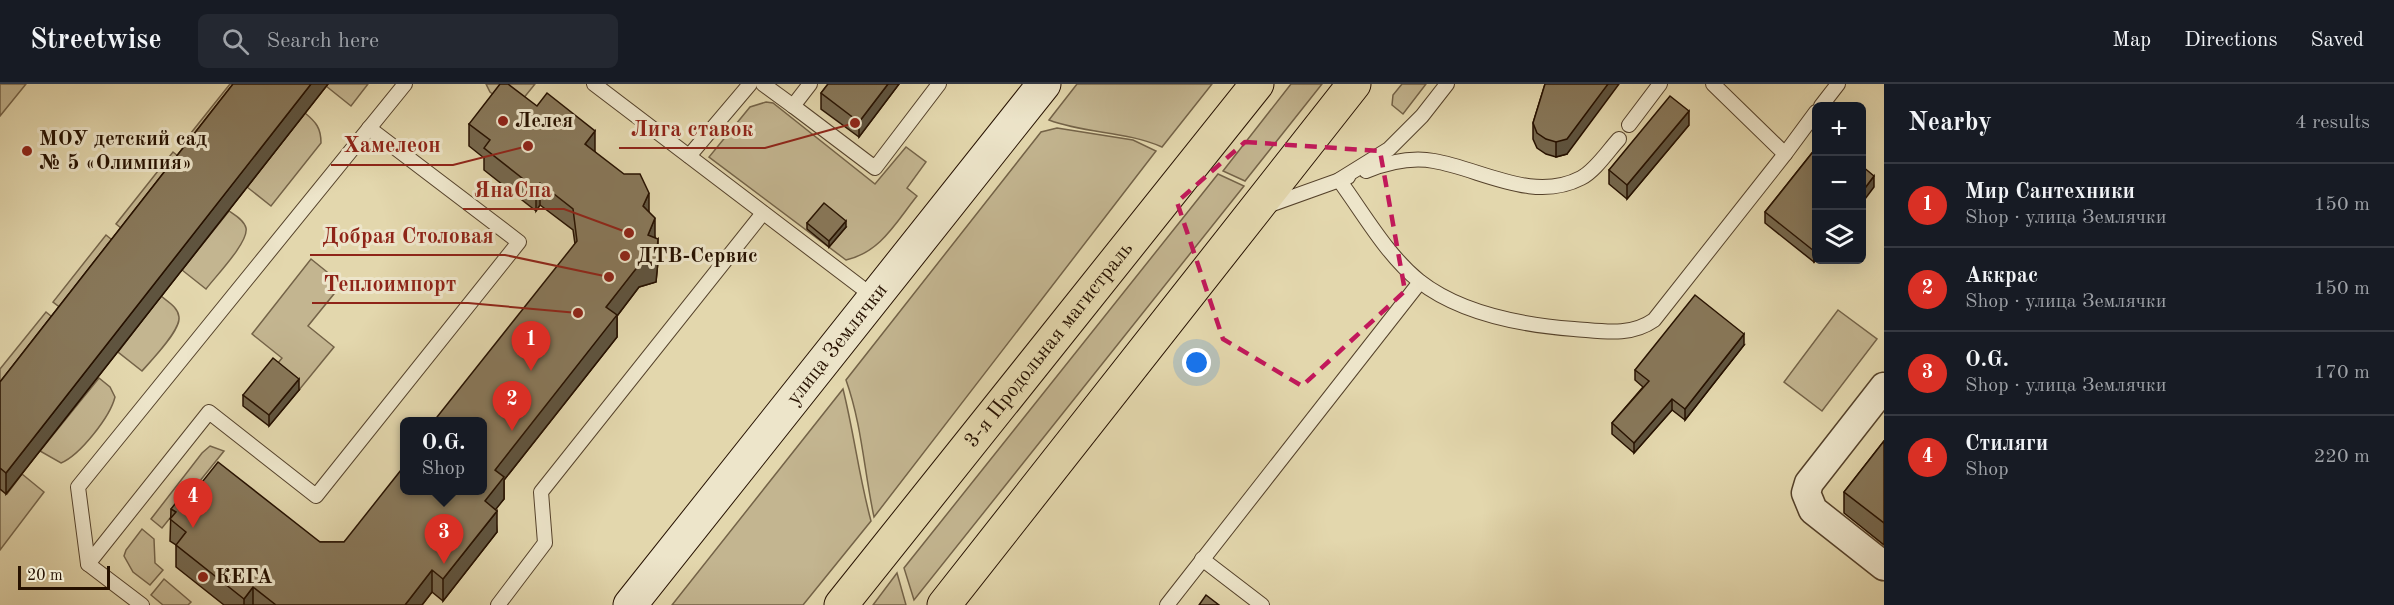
<!DOCTYPE html>
<meta charset="utf-8">
<style>
:root{--surface:#171b24;--page:#242831;--text:#f1f3f6;--muted:#9ea1a6;--line:#363941;--accent:#d93025}
body{margin:0;font-family:"Old Standard TT",serif;background:var(--page);color:var(--text)}
.controls{position:absolute;right:18px;top:18px;display:grid;overflow:hidden;border-radius:9px;box-shadow:0 6px 24px #0002}
.controls button{width:54px;height:54px;display:grid;place-items:center;padding:0;border:0;border-bottom:2px solid var(--line);background:var(--surface);color:var(--text);font:30px sans-serif}
.scale{position:absolute;left:18px;bottom:15px;width:92px;box-sizing:border-box;padding-left:6px;border:3px solid #261100;border-top:0;font-size:16px;line-height:21px;white-space:nowrap;color:#261100;-webkit-text-stroke:4px #ede5ca;paint-order:stroke}
.you{position:absolute;left:1197px;top:279px;width:21px;height:21px;margin:-15px;border:4px solid #fff;border-radius:50%;background:#1a73e8;box-shadow:0 0 0 9px #1a73e833}
.badge{display:grid;place-items:center;width:39px;height:39px;border-radius:50%;background:var(--accent);color:#fff;font-size:20px;font-weight:700}
.pin{position:absolute;translate:-50% -50px;filter:drop-shadow(0 2px 3px #0008)}
.pin::after{content:'';position:absolute;top:32px;width:21px;height:18px;background:inherit;clip-path:polygon(0 0,100% 0,50% 100%)}
.popup{position:absolute;left:400px;top:333px;width:87px;height:78px;box-sizing:border-box;display:grid;place-content:center;border-radius:9px;background:var(--surface);filter:drop-shadow(0 2px 4px #0005);font-size:20px;white-space:nowrap;color:var(--muted)}
.popup b{font-size:22px;color:var(--text)}
.popup::after{content:'';position:absolute;left:50%;top:100%;margin-left:-12px;border:12px solid transparent;border-top-color:var(--surface)}
.list{margin:0;padding:0;list-style:none}
h2{display:flex;justify-content:space-between;align-items:center;height:78px;margin:0;padding:0 24px;font-size:26px}
h2 small{font-size:20px;font-weight:400;color:var(--muted)}
.list li{display:grid;grid-template-columns:39px 1fr auto;gap:18px;align-items:center;box-sizing:border-box;height:84px;padding:0 24px;border-top:2px solid var(--line)}
.list b{display:block;font-size:22px;white-space:nowrap}
.list p{margin:0;font-size:20px;white-space:nowrap;color:var(--muted)}
.list em{font-size:20px;font-style:normal;color:var(--muted)}
.icon{flex:none;width:33px;height:33px;fill:none;stroke:currentColor;stroke-width:2;stroke-linecap:round;stroke-linejoin:round}
.map{position:relative;flex:none;width:1884px;height:521px;overflow:hidden}
header{display:flex;align-items:center;gap:36px;box-sizing:border-box;height:84px;padding:0 30px;background:var(--surface);border-bottom:2px solid var(--line)}
header strong{font-size:28px}
nav{display:flex;gap:33px;margin-inline-start:auto;font-size:21px}
.search{width:420px;height:54px;background:var(--page);display:flex;align-items:center;gap:15px;box-sizing:border-box;padding:0 21px;border-radius:9px;color:var(--muted);font-size:22px}
main{display:flex}
aside{flex:1;background:var(--surface)}
.map>svg:first-child{display:block}
.green{fill:#c3b590;stroke:#746348;stroke-width:1.5}
.lines{fill:none;stroke-linecap:round;stroke-linejoin:round}
.lane-casing{stroke:#55422b;stroke-width:16}
.street-casing{stroke:#55422b;stroke-width:31}
.secondary-casing{stroke:#261100;stroke-width:35}
.highway-casing{stroke:#261100;stroke-width:35}
.lane{stroke:#ede5ca;stroke-width:14}
.street{stroke:#ede5ca;stroke-width:28}
.secondary{stroke:#ede5ca;stroke-width:33}
.highway{stroke:#e3d7ad;stroke-width:33}
.wall{fill:#75674d;stroke:#261100;stroke-width:1.5}
.shaded-wall{fill:#5f543f;stroke:#261100;stroke-width:1.5}
.building{fill:#88785a;stroke:#261100;stroke-width:1.5}
.marked{fill:none;stroke:#c2185b;stroke-width:4.5;stroke-dasharray:12 8;stroke-linejoin:round}
.poi-dot{fill:#8f2418;stroke:#ede5ca;stroke-width:2}
.labels{text-anchor:middle;dominant-baseline:central;stroke-width:6;stroke-linejoin:round;paint-order:stroke}
.poi-label{font-size:21px;font-weight:bold;fill:#261100;stroke:#ede5ca;text-anchor:start}
.street-label{font-size:21px;fill:#261100;stroke:#ede5ca}
.leader{fill:none;stroke:#8f2418;stroke-width:2}
.callout-dot{fill:#8f2418;stroke:#ede5ca;stroke-width:2}
.callout-label{font-size:22px;text-anchor:middle;font-weight:bold;fill:#8f2418;stroke:#ede5ca;stroke-width:6;stroke-linejoin:round;paint-order:stroke}
</style>
<header>
<strong>Streetwise</strong>
<div class="search"><svg class="icon" aria-label="search" viewBox="0 0 24 24"><circle cx="10" cy="10" r="6"/><path d="M15 15l6 6"/></svg>Search here</div>
<nav><a>Map</a><a>Directions</a><a>Saved</a></nav>
</header>
<main>
<div class="map">
<svg width="1884" height="521" viewBox="0 0 1884 521">
<rect width="100%" height="100%" fill="#e3d7ad"/>
<filter id="stains"><feTurbulence type="fractalNoise" baseFrequency=".00333" numOctaves="4"/><feColorMatrix values="0 0 0 0 .2 0 0 0 0 .09 0 0 0 0 .02 0 0 0 .5 -.17"/></filter>
<radialGradient id="worn" r=".72"><stop offset=".6" stop-color="#630" stop-opacity="0"/><stop offset="1" stop-color="#630" stop-opacity=".3"/></radialGradient>
<g class="green">
<polygon points="0,0 26,0 0,32"/>
<polygon points="230,0 251,0 200,65 187,54"/>
<polygon points="328,0 368,0 351,22 326,2"/>
<polygon points="486,0 535,0 514,26 490,8"/>
<path d="M1077,0H1212L1162,63C1126,47 1086,50 1049,36Z"/>
<polygon points="1291,0 1322,0 1245,97 1223,87"/>
<polygon points="1402,0 1426,0 1403,30 1392,21 1393,11"/>
<path d="M766,18L773,19L875,100L906,63L926,78L907,104L917,112C896,138 881,168 846,176L709,73L750,23Z"/>
<path d="M305,29C316,38 321,44 321,59L271,122L247,103Z"/>
<path d="M1057,44L1133,56L1156,67L874,433C864,387 862,341 846,296L1041,48Z"/>
<polygon points="173,68 188,80 131,152 116,140"/>
<polygon points="1218,90 1244,102 914,516 904,484"/>
<path d="M229,127C235,131 244,136 246,144C249,158 215,193 206,205L182,186Z"/>
<polygon points="106,151 122,164 70,231 53,218"/>
<polygon points="311,175 342,200 308,242 334,263 299,306 273,285 282,274 252,250"/>
<path d="M161,212C168,218 178,223 179,233C181,246 151,277 142,287L118,268Z"/>
<polygon points="1838,226 1877,255 1822,327 1784,298"/>
<polygon points="46,228 62,241 0,319 0,285"/>
<path d="M99,294L110,303L115,313C110,333 80,371 61,379L40,367Z"/>
<path d="M843,305C854,349 859,393 871,437L803,521H672Z"/>
<polygon points="210,362 224,367 162,444 151,435 202,369"/>
<polygon points="22,390 44,408 0,466 0,405 7,410"/>
<polygon points="142,445 154,455 155,479 163,486 150,501 133,488 124,472 126,466"/>
<polygon points="897,489 906,521 873,521"/>
<polygon points="164,495 191,518 188,521 163,521 151,511"/>
</g>
<g class="lines">
<g class="lane-casing">
<g id="lane">
<polyline points="594,0 874,213"/>
<polyline points="763,0 793,22"/>
<polyline points="810,0 793,22 875,84 939,0"/>
<path d="M1447,0L1422,32L1389,65L1339,96C1364,130 1386,170 1419,197C1461,230 1522,241 1574,245C1602,247 1630,253 1654,236L1785,70L1713,0"/>
<polyline points="1821,22 1838,0"/>
<polyline points="1629,41 1660,0"/>
<polyline points="1785,70 1816,28"/>
<polyline points="689,72 750,0"/>
<path d="M1366,87C1386,79 1412,73 1434,77C1481,85 1533,119 1581,94C1595,87 1608,67 1619,55"/>
<polyline points="1267,122 1348,93"/>
<polyline points="1202,475 1262,521"/>
<polyline points="88,480 209,328 316,412 519,158 369,44"/>
<polyline points="142,521 88,480 78,403 405,0"/>
<polyline points="498,521 545,459 541,408 763,129"/>
<polyline points="1167,521 1420,198"/>
</g>
</g>
<g class="street-casing">
<polyline id="street" points="1884,303 1809,399 1806,409 1813,426 1884,482"/>
</g>
<g class="secondary-casing">
<g id="secondary">
<path id="s1" d="M630,521L1044,0"/>
</g>
</g>
<g class="highway-casing">
<g id="highway">
<path id="s2" d="M841,521L1257,0"/>
<polyline points="944,521 1354,0"/>
</g>
</g>
<use href="#lane" class="lane"/>
<use href="#street" class="street"/>
<use href="#secondary" class="secondary"/>
<use href="#highway" class="highway"/>
</g>
<g class="wall">
<polygon points="233,0 328,0 6,410 0,405 0,298"/>
<polygon points="828,0 899,0 859,53 821,25 821,9"/>
<polygon points="1545,0 1567,70 1556,73 1546,70 1537,64 1533,55 1533,39"/>
<polygon points="469,40 595,68 649,128 655,154 658,177 656,198 639,203 617,232 617,253 504,396 504,415 495,425 497,448 443,517 432,508 422,521 224,521 176,483 176,461 170,457 171,425 199,402 320,458 344,458 405,406 575,160 573,146 540,121 536,127 484,86 484,74 469,62"/>
<polygon points="1689,41 1627,115 1609,100 1609,86"/>
<polygon points="1816,64 1814,178 1765,139 1765,128"/>
<polygon points="807,139 846,143 829,163 807,145"/>
<polygon points="1744,261 1685,336 1672,326 1634,369 1612,350 1612,339 1643,303 1635,296 1635,286"/>
<polygon points="299,306 269,342 243,322 243,311"/>
<polygon points="1884,357 1884,461 1844,429 1844,408"/>
</g>
<g class="shaded-wall">
<polygon points="311,0 328,0 6,410 6,389"/>
<polygon points="888,0 899,0 859,53 859,38"/>
<polygon points="1608,0 1619,0 1567,70 1556,73 1556,58"/>
<polygon points="1689,27 1689,41 1627,115 1627,101"/>
<polygon points="595,47 595,69 585,60"/>
<polygon points="1874,92 1874,103 1862,119 1862,108"/>
<polygon points="540,99 540,121 536,127 536,105"/>
<polygon points="649,109 649,130 643,122"/>
<polygon points="655,134 655,156 648,151"/>
<polygon points="846,137 846,143 829,163 829,157"/>
<polygon points="658,155 658,177 656,198 639,203 617,232 617,253 504,396 504,415 485,439 485,417 495,386 606,223"/>
<polygon points="1816,164 1817,176 1814,178 1814,167"/>
<polygon points="1744,250 1744,261 1685,336 1685,325"/>
<polygon points="299,295 299,306 269,342 269,331"/>
<polygon points="1672,315 1672,326 1634,369 1634,359"/>
<polygon points="497,427 497,448 443,517 443,495"/>
<polygon points="432,486 432,508 422,521 405,521"/>
<polygon points="253,503 253,521 244,521 244,515"/>
</g>
<g class="building">
<polygon points="233,0 311,0 6,389 0,384 0,298"/>
<polygon points="500,0 508,0 537,22 547,9 595,47 585,60 624,90 640,90 649,109 643,122 655,134 648,151 658,155 656,176 639,181 606,223 617,231 495,386 504,393 485,417 497,427 443,495 432,486 405,521 276,521 253,503 244,515 176,461 186,448 170,435 176,428 171,425 193,397 199,402 218,378 320,458 344,458 405,381 405,406 483,406 483,338 437,338 437,333 577,157 573,125 540,99 536,105 484,64 490,56 469,40"/>
<polygon points="828,0 888,0 859,38 821,9"/>
<polygon points="1545,0 1608,0 1567,55 1556,58 1546,55 1537,49 1533,39"/>
<polygon points="1670,12 1689,27 1627,101 1609,86"/>
<polygon points="1816,64 1816,164 1814,167 1765,128"/>
<polygon points="1862,82 1874,92 1862,108"/>
<polygon points="824,119 846,137 829,157 807,139"/>
<polygon points="1695,211 1744,250 1685,325 1672,315 1634,359 1612,339 1649,297 1635,286"/>
<polygon points="273,274 299,295 269,331 243,311"/>
<polygon points="1884,357 1884,439 1844,408"/>
<polygon points="1206,511 1219,521 1199,521"/>
</g>
<path class="marked" d="M1245,58L1380,67L1405,207L1302,302L1223,255L1177,118Z"/>
<g class="poi-dot">
<circle cx="503" cy="37" r="6"/>
<circle cx="27" cy="67" r="6"/>
<circle cx="625" cy="172" r="6"/>
<circle cx="203" cy="493" r="6"/>
</g>
<g class="labels">
<g class="poi-label">
<text x="515" y="37">Лелея</text>
<text x="39" y="55">МОУ детский сад<tspan x="39" dy="24">№ 5 «Олимпия»</tspan></text>
<text x="637" y="172">ДТВ-Сервис</text>
<text x="215" y="493">КЕГА</text>
</g>
<g class="street-label">
<text stroke="none"><textPath href="#s2" startOffset="333">3-я Продольная магистраль</textPath></text>
<text stroke="none"><textPath href="#s1" startOffset="333">улица Землячки</textPath></text>
</g>
</g>
<path class="leader" d="M855 39L765 64H619M528 62L453 81H331M629 149L564 125H463M609 193L505 171H310M578 229L468 219H312"/>
<g class="callout-dot">
<circle cx="855" cy="39" r="6"/>
<circle cx="528" cy="62" r="6"/>
<circle cx="629" cy="149" r="6"/>
<circle cx="609" cy="193" r="6"/>
<circle cx="578" cy="229" r="6"/>
</g>
<g class="callout-label">
<text x="692" y="52">Лига ставок</text>
<text x="392" y="68">Хамелеон</text>
<text x="513" y="113">ЯнаСпа</text>
<text x="408" y="159">Добрая Столовая</text>
<text x="390" y="207">Теплоимпорт</text>
</g>
<rect width="100%" height="100%" filter="url(#stains)"/>
<rect width="100%" height="100%" fill="url(#worn)"/>
</svg>
<div class="controls">
<button>+</button>
<button>−</button>
<button><svg class="icon" aria-label="layers" viewBox="0 0 24 24"><path d="M12 4l9 5-9 5-9-5zM3 14l9 5 9-5"/></svg></button>
</div>
<div class="scale">20 m</div>
<div class="you"></div>
<div class="pin badge" style="left:531px;top:287px">1</div>
<div class="pin badge" style="left:512px;top:347px">2</div>
<div class="pin badge" style="left:444px;top:480px">3</div>
<div class="popup"><b>O.G.</b>Shop</div>
<div class="pin badge" style="left:193px;top:444px">4</div>
</div>
<aside>
<h2>Nearby<small>4 results</small></h2>
<ul class="list">
<li><span class="badge">1</span><div><b>Мир Сантехники</b><p>Shop · улица Землячки</p></div><em>150 m</em></li>
<li><span class="badge">2</span><div><b>Аккрас</b><p>Shop · улица Землячки</p></div><em>150 m</em></li>
<li><span class="badge">3</span><div><b>O.G.</b><p>Shop · улица Землячки</p></div><em>170 m</em></li>
<li><span class="badge">4</span><div><b>Стиляги</b><p>Shop</p></div><em>220 m</em></li>
</ul>
</aside>
</main>
